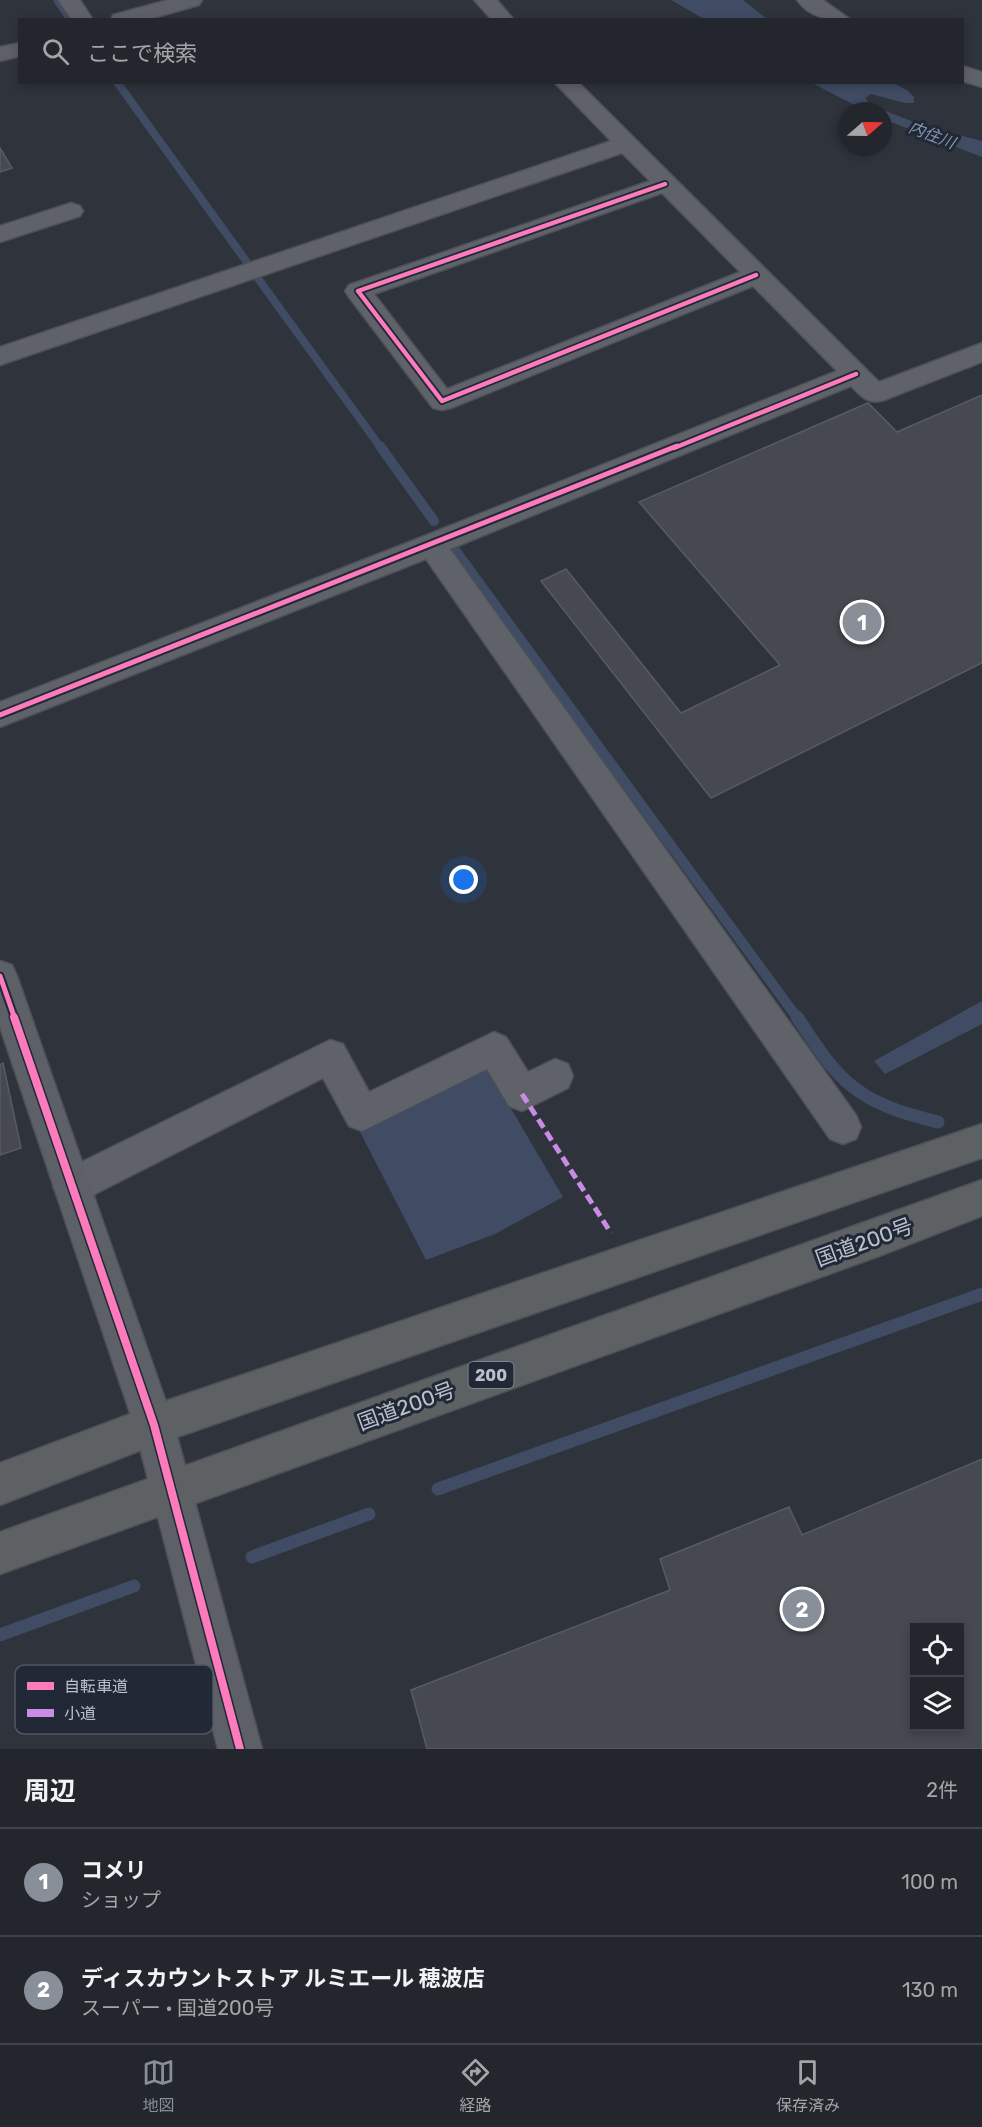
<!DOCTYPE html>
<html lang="ja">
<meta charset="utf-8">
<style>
:root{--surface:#23262c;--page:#2f3238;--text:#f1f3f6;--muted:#a3a5a9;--line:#404348;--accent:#898f99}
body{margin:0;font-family:Rubik,"Noto Sans JP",sans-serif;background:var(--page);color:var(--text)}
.controls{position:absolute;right:18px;bottom:18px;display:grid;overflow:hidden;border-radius:0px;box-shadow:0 3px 9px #0003}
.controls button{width:54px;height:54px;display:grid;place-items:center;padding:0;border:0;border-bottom:2px solid var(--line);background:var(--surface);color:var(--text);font:30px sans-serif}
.compass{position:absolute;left:838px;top:102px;width:54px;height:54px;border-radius:50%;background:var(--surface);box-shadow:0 3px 9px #0003;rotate:70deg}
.you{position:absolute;left:464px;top:880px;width:21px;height:21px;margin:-15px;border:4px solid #fff;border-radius:50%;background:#1a73e8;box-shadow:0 0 0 9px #1a73e833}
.badge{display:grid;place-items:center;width:39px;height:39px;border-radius:50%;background:var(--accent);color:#fff;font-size:20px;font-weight:700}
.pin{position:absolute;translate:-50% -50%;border:3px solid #fff;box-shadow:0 2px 6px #0006}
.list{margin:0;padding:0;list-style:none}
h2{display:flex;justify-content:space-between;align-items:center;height:78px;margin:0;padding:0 24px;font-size:26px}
h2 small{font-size:20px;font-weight:400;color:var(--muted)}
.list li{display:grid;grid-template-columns:39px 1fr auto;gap:18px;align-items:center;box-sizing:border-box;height:108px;padding:0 24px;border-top:2px solid var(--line)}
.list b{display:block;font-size:22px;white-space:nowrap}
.list p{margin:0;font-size:20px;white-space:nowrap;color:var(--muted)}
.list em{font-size:20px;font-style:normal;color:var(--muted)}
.icon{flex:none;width:33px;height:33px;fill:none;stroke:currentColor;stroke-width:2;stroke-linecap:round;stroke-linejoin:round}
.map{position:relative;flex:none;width:982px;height:1749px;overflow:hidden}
.search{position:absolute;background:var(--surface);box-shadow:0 3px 9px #0003;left:18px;right:18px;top:18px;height:66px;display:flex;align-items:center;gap:15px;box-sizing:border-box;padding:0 21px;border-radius:0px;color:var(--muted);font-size:22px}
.sheet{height:294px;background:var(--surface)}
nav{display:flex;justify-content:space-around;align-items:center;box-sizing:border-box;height:84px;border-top:2px solid var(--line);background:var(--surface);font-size:16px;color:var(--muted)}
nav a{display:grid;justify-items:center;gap:3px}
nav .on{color:var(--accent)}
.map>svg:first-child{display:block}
.water{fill:#3f4c64}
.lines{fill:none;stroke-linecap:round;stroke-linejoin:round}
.stream-far2{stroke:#3f4c64;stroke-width:8}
.stream-far1{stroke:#3f4c64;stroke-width:10}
.stream{stroke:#3f4c64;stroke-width:13}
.building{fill:#464950;stroke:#575b63;stroke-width:1.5;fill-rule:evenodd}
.street-casing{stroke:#4c5056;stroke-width:3}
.secondary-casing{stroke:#4c5056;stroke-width:3}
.highway-casing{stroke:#4c5057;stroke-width:3}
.street{fill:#5f6269;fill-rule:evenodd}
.secondary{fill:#5d6167;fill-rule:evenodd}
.highway{fill:#5e6163;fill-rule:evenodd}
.quiet{stroke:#ca8be6;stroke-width:5;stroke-dasharray:10 5;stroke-linecap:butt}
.cycleway-far2-casing{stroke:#222936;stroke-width:8}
.cycleway-far1-casing{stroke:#222936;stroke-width:9}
.cycleway-casing{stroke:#222936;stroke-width:11}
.cycleway-far2{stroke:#fd7abc;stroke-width:4.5}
.cycleway-far1{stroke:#fd7abc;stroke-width:5}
.cycleway{stroke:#fd7abc;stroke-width:8}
.labels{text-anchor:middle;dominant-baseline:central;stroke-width:6;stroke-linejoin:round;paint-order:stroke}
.far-water-label{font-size:16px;font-style:italic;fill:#8595af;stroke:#222936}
.shield{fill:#222936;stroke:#8c939e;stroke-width:1.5}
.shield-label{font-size:16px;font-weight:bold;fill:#bac0cb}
.near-street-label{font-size:21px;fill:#bac0cb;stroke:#222936}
.key{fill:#222936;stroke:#505663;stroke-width:1.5}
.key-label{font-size:16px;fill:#bac0cb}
</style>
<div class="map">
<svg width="982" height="1749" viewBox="0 0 982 1749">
<rect width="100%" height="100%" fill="#2f333b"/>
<g class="water">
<polygon points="671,0 743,0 767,19 704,19"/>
<polygon points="812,83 893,83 907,90 914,97 914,103 905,103 871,94 865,98 871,105 921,125 982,141 982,157 883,119 883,111 866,111"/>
<polygon points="982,1001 982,1024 885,1074 874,1061"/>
<polygon points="485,1064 563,1197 495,1234 426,1260 359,1130"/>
</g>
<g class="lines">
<g class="stream-far2">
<polyline points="57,0 71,20"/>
<polyline points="117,82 246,261"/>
<polyline points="257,277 381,448"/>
</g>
<g class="stream-far1">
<polyline points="380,446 434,521"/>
<polyline points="452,546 798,1019"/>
</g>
<g class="stream">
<path d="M797,1017C815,1043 833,1075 860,1092C883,1108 911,1115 938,1122"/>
<polyline points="438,1489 982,1294"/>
<polyline points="252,1557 369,1514"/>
<polyline points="0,1635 134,1586"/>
</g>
</g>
<g class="building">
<polygon points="0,148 12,168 0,172"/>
<polygon points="982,395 982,663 711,798 541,581 566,569 681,713 780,665 639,502 868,403 897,432"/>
<polygon points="3,1063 21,1148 0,1155 0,1065"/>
<path d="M982,1459V1749H427L411,1690L670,1590L660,1559L789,1507L802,1535ZM914,1628H960V1726H914Z"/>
</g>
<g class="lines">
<g class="street-casing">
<g id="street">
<polygon points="58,0 80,0 93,20 72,20"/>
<polygon points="474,0 497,0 514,20 492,20"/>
<path d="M797,0H823L851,20C831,20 810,19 797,0Z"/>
<polygon points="962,66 982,72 982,87 962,81"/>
<path d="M554,82H578L879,382L982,343V362L884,400C868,405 862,397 851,386L450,549L856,1115L861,1127L856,1139L843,1144L830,1139L426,559L0,727V702L422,537L837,371L753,286L451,408L442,410L433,408L349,297L345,291L349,285L650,181L622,153L0,365V347L611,141ZM662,193L740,272L447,389L374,294Z"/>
<polygon points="71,203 80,206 83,211 80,216 0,242 0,226"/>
<polygon points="494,1032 506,1037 528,1072 555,1059 568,1064 573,1076 568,1088 522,1111 509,1106 487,1069 362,1131 349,1126 323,1078 85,1199 72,1204 59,1199 53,1186 59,1173 330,1040 343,1044 369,1092"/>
</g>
</g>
<g class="secondary-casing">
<g id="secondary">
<polygon points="168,0 202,0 199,5 146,20 111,20 113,15"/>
<polygon points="20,43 20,56 0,61 0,47"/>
<polygon points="0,961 12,965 17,976 174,1425 262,1749 218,1749 134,1425 0,1027"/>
</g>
</g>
<g class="highway-casing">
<g id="highway">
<polygon points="982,1124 982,1158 154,1445 0,1505 0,1463 154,1405"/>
<polygon points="982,1180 982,1216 879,1256 0,1574 0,1532"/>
</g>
</g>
<use href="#street" class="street"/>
<use href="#secondary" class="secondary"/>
<use href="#highway" class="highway"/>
<polyline class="quiet" points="522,1094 611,1233"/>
<g class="cycleway-far2-casing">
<g id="cycleway-far2">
<polyline points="665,184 358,291 442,401 756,275"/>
<polyline points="674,448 856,374"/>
</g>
</g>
<g class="cycleway-far1-casing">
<g id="cycleway-far1">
<polyline points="0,715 677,446"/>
<polyline points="0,976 15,1019"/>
</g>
</g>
<g class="cycleway-casing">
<polyline id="cycleway" points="14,1017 154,1425 240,1749"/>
</g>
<use href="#cycleway-far2" class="cycleway-far2"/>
<use href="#cycleway-far1" class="cycleway-far1"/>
<use href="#cycleway" class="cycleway"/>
</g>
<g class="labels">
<g class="far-water-label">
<text transform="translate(932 135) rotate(21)">内住川</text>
</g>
<rect class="shield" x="468.5" y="1362" width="45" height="26" rx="4.5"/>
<g class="shield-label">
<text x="491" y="1375">200</text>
</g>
<g class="near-street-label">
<text transform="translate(864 1242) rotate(-20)">国道200号</text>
<text transform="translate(406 1406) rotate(-20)">国道200号</text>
</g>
</g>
<rect x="15" y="1665" width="198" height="69" rx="9" class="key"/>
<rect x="27" y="1682" width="27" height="8" fill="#fd7abc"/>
<rect x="27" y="1709" width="27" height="8" fill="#ca8be6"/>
<g class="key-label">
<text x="64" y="1692">自転車道</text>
<text x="64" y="1719">小道</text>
</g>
</svg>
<div class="controls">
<button><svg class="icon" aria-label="locate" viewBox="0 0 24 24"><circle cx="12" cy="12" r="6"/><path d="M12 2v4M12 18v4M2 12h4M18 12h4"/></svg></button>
<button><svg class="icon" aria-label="layers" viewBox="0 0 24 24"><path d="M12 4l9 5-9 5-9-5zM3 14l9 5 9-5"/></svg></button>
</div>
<svg class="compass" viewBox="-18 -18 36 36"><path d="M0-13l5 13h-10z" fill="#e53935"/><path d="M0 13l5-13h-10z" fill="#a3a5a9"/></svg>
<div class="you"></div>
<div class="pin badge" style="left:862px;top:622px">1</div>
<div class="pin badge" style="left:802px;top:1609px">2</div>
<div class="search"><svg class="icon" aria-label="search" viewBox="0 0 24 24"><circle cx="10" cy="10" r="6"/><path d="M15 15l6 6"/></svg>ここで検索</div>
</div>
<section class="sheet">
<h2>周辺<small>2件</small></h2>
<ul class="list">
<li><span class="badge">1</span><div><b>コメリ</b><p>ショップ</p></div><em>100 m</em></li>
<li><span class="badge">2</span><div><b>ディスカウントストア ルミエール 穂波店</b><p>スーパー · 国道200号</p></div><em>130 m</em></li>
</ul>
</section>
<nav>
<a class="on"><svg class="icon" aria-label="map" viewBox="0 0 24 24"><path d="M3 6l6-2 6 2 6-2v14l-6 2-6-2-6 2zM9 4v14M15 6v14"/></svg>地図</a>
<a><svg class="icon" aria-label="directions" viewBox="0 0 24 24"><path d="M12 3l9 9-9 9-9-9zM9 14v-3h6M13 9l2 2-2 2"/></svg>経路</a>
<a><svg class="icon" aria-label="saved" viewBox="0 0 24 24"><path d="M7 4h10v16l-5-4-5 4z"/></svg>保存済み</a>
</nav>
